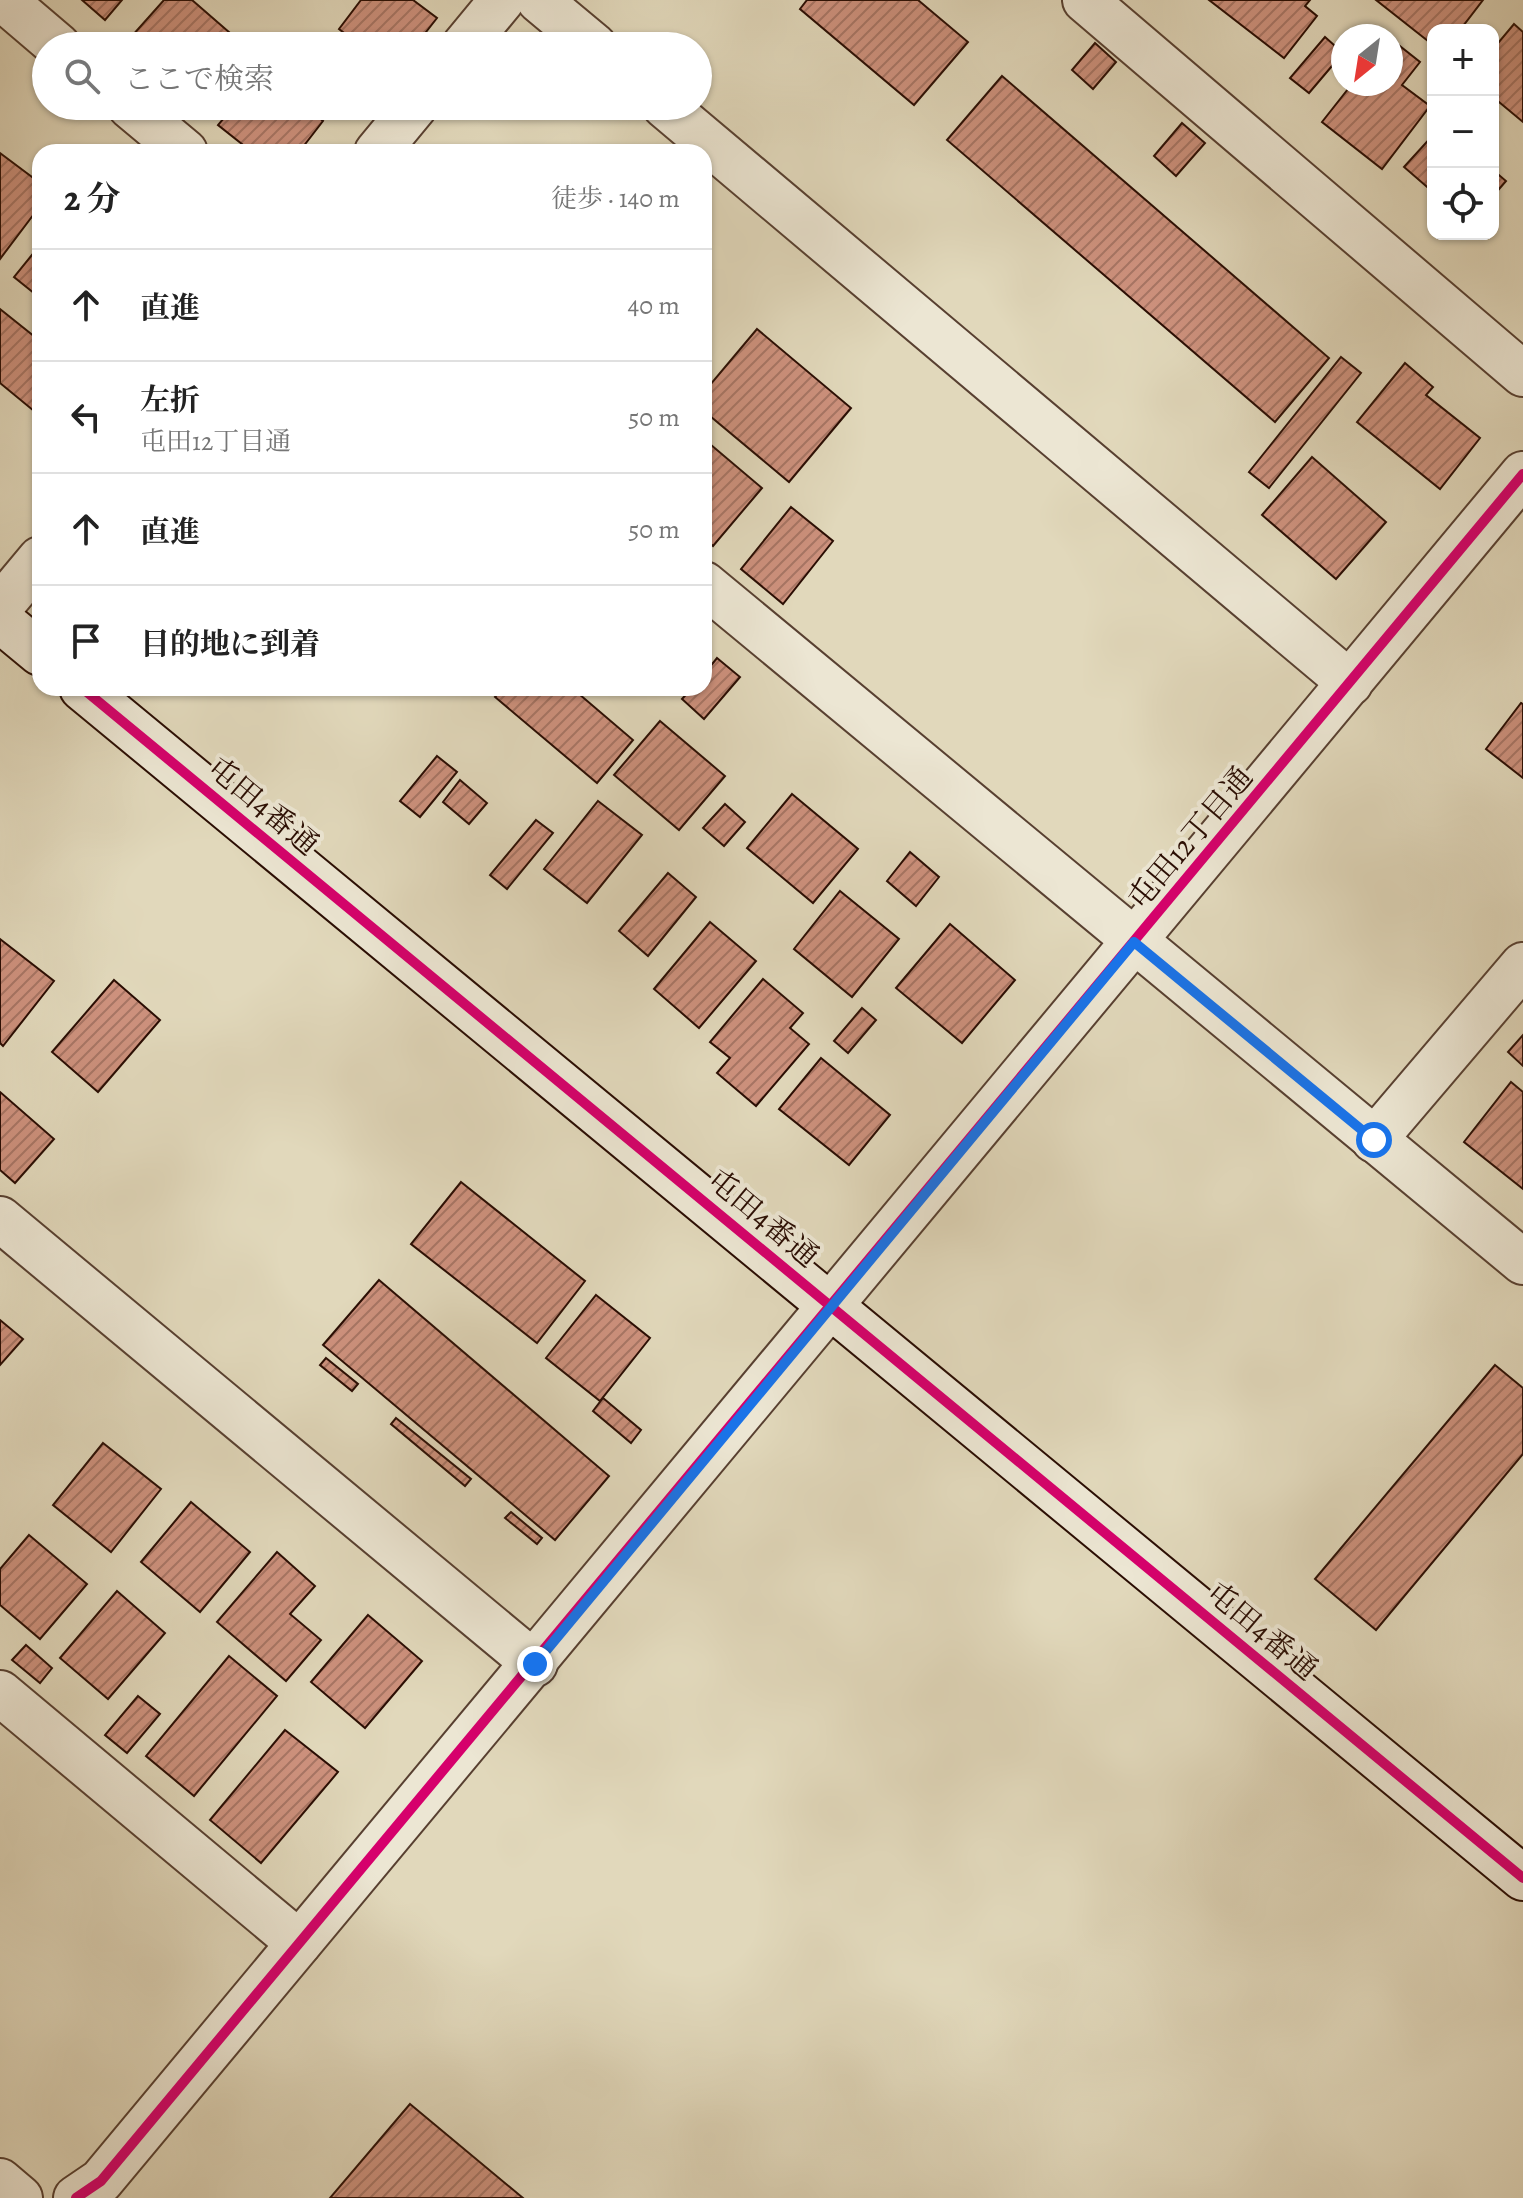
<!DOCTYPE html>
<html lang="ja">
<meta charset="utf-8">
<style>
:root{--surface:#fff;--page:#f6f6f6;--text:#222;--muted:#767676;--line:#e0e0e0}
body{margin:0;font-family:Alegreya,"Noto Serif JP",serif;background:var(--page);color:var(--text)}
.controls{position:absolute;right:24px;top:24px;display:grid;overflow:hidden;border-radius:16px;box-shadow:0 2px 6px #0004}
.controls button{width:72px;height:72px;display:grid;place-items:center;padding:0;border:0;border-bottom:2px solid var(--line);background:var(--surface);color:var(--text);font:40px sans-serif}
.compass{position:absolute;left:1331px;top:24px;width:72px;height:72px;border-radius:50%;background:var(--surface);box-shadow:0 2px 6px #0004;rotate:210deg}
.stop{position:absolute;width:24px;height:24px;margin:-18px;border:6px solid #1a73e8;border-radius:50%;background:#fff}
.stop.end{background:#1a73e8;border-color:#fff;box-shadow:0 2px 8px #0008}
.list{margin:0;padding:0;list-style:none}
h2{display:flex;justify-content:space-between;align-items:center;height:104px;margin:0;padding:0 32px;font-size:34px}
h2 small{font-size:26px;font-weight:400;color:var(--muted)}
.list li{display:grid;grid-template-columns:52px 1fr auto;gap:24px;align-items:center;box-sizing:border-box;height:112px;padding:0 32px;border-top:2px solid var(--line)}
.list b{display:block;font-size:30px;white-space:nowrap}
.list p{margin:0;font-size:26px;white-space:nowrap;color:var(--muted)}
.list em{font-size:26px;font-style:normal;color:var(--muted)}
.icon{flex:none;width:44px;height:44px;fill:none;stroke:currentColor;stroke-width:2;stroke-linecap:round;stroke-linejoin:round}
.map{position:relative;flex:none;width:1523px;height:2198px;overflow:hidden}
.search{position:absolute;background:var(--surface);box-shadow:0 2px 6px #0004;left:32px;top:32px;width:680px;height:88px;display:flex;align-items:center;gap:20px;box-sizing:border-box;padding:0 28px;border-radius:44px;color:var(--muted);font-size:30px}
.panel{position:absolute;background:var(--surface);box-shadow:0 2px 6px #0004;left:32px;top:144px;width:680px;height:552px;border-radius:24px}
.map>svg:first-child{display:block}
.building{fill:url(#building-hatch);stroke:#2a0d03;stroke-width:2}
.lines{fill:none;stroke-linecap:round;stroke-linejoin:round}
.street-casing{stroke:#584031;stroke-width:48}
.secondary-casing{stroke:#2a0d03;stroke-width:48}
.street{stroke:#ece6d3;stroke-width:44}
.secondary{stroke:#ece6d3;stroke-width:44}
.cycleway-casing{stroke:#ece6d3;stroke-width:15}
.cycleway{stroke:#d6006c;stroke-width:10}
.route{stroke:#1a73e8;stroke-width:10}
.labels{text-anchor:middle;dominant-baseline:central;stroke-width:8;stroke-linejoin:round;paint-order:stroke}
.street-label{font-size:30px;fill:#2a0d03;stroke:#ece6d3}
</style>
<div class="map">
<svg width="1523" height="2198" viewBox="0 0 1523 2198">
<defs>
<pattern id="building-hatch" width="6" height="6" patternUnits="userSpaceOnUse" patternTransform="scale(2)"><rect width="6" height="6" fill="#cd917d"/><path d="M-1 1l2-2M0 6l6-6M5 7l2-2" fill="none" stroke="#a77564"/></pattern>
</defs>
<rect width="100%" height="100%" fill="#e1d8bb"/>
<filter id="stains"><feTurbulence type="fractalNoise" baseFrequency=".0025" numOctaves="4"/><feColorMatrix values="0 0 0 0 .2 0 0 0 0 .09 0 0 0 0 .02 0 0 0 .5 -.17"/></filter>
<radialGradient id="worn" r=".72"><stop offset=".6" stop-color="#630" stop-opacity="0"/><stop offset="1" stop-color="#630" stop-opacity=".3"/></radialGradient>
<g class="building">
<polygon points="82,0 122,0 105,20"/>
<polygon points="164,0 192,0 245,46 123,46"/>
<polygon points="361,0 413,0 437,18 415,46 361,46 339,29"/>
<polygon points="807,0 918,0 968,42 914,105 800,9"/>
<polygon points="1209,0 1310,0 1305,6 1317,16 1284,58"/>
<polygon points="1376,0 1483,0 1460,30 1433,30 1433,45"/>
<polygon points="1514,24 1523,32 1523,122 1493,97 1493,49"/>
<polygon points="1325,37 1343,53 1309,93 1290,78"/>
<polygon points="1391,39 1420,62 1402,85 1430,106 1382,169 1322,122 1352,84 1391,84"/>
<polygon points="1095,43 1116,62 1093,89 1072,70"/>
<polygon points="1002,76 1329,358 1275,422 947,140"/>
<polygon points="234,106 305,106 323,121 299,152 252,152 218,125"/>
<polygon points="1182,123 1205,143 1176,176 1154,156"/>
<polygon points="1433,135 1433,192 1404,167"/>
<polygon points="0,153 40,183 40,206 0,259"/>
<polygon points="1493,170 1506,181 1493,196"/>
<polygon points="40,245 40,298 14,277"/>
<polygon points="0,309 40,341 40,416 0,383"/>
<polygon points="757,329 851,408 789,482 704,411 704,392"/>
<polygon points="1341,357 1361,373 1269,488 1249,472"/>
<polygon points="1405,363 1433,387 1426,395 1480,438 1440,489 1357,422"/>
<polygon points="704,439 762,488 713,546 704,538"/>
<polygon points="1312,457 1386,522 1336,579 1262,515"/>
<polygon points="791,507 833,541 783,604 741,569"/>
<polygon points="717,658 740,677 704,719 682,699 692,688 704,688 704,674"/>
<polygon points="503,688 572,688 633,740 597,783 495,697"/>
<polygon points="1521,703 1523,704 1523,778 1486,749"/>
<polygon points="660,721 725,776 679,830 614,775"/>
<polygon points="437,756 457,772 420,817 400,801"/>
<polygon points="460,780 487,803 469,824 443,802"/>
<polygon points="792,794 858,849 813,903 747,848"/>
<polygon points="598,801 642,835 587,903 544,869"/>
<polygon points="725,804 745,822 724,846 703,828"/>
<polygon points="536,820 553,833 507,889 490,875"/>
<polygon points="910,852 939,877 916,906 887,881"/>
<polygon points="668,873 696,897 648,956 619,931"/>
<polygon points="840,891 899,939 852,997 794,949"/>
<polygon points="710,922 756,961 699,1028 654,989"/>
<polygon points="950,924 1015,980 962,1043 896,988"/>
<polygon points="0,939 54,981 3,1046 0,1043"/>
<polygon points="763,979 803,1013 790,1028 809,1044 756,1106 717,1073 730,1058 710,1042"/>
<polygon points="114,980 160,1020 98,1092 52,1052"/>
<polygon points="862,1008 876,1020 848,1053 834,1041"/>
<polygon points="1523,1035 1523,1066 1508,1052"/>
<polygon points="821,1058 890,1115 849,1165 779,1109"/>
<polygon points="1511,1082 1523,1092 1523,1189 1464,1142"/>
<polygon points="0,1092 54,1139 15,1183 0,1170"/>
<polygon points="461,1182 585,1281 537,1343 411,1244"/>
<polygon points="379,1280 609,1476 555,1540 323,1345"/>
<polygon points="596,1295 650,1338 600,1401 546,1358"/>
<polygon points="0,1320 23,1339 0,1365"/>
<polygon points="326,1358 358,1384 352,1391 320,1365"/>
<polygon points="1495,1365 1523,1388 1523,1454 1376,1630 1315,1579"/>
<polygon points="603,1398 641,1430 631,1443 593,1411"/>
<polygon points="396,1418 471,1479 465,1486 391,1424"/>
<polygon points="103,1443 161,1489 111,1552 53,1505"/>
<polygon points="191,1502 250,1552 200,1612 141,1562"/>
<polygon points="511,1512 542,1538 537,1544 505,1518"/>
<polygon points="29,1535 87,1584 40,1639 0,1605 0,1569"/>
<polygon points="277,1552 315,1586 290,1614 321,1640 286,1681 217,1622"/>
<polygon points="117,1591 165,1633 108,1699 60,1658"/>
<polygon points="368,1615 422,1661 365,1728 311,1682"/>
<polygon points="26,1645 52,1668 40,1683 12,1660"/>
<polygon points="229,1656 277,1696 194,1796 146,1756"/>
<polygon points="138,1696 160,1714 127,1753 105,1735"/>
<polygon points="285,1730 338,1772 261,1863 210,1820"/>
<polygon points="410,2104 523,2198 330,2198"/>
</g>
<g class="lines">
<g class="street-casing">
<g id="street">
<polyline points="4,0 58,46"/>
<polyline points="539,0 594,46"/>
<polyline points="1085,0 1523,374"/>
<polyline points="464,46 502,0"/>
<polyline points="130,106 185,152"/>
<polyline points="665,106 1350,683"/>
<polyline points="377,152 415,106"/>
<polyline points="704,584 1523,1262"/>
<polyline points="0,607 40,559"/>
<polyline points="1374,1140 1523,965"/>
<polyline points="0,1219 535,1664"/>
<polyline points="0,1693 299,1943"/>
<polyline points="0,2181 20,2198"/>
<polyline points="76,2198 101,2181 1523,474"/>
</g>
</g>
<g class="secondary-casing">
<g id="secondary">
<polyline points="0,620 40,653"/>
<polyline points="82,688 1523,1878"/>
</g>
</g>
<use href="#street" class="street"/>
<use href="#secondary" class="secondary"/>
<g class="cycleway-casing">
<g id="cycleway">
<polyline points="82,688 1523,1878"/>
<polyline points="76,2198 101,2181 1523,474"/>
</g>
</g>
<use href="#cycleway" class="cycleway"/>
</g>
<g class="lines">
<polyline class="route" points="535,1664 1134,942 1374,1140"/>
</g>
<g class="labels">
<g class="street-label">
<text transform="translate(263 806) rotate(40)">屯田4番通</text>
<text transform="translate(1190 838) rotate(-50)">屯田12丁目通</text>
<text transform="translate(763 1218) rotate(40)">屯田4番通</text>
<text transform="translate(1262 1631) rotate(40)">屯田4番通</text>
</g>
</g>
<rect width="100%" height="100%" filter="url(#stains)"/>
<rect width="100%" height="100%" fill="url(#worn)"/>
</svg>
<div class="controls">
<button>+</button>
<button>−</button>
<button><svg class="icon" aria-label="locate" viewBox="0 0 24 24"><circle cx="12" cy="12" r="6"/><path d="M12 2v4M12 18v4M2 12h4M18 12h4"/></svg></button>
</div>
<svg class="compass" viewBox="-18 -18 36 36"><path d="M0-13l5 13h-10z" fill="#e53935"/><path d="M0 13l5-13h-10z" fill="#767676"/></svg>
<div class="stop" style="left:1374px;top:1140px"></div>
<div class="stop end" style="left:535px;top:1664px"></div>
<div class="search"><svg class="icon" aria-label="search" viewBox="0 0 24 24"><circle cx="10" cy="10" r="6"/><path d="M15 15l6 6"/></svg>ここで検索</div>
<section class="panel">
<h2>2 分<small>徒歩 · 140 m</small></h2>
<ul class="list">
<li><svg class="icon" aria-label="ahead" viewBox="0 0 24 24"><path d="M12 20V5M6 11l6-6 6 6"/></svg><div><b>直進</b></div><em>40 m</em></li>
<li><svg class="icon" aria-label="left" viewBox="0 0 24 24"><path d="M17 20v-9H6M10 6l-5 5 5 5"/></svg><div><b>左折</b><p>屯田12丁目通</p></div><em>50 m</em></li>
<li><svg class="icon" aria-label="ahead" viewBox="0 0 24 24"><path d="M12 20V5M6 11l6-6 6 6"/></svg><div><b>直進</b></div><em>50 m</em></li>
<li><svg class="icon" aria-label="arrive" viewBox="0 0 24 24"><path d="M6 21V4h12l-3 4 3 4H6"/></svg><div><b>目的地に到着</b></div></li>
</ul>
</section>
</div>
